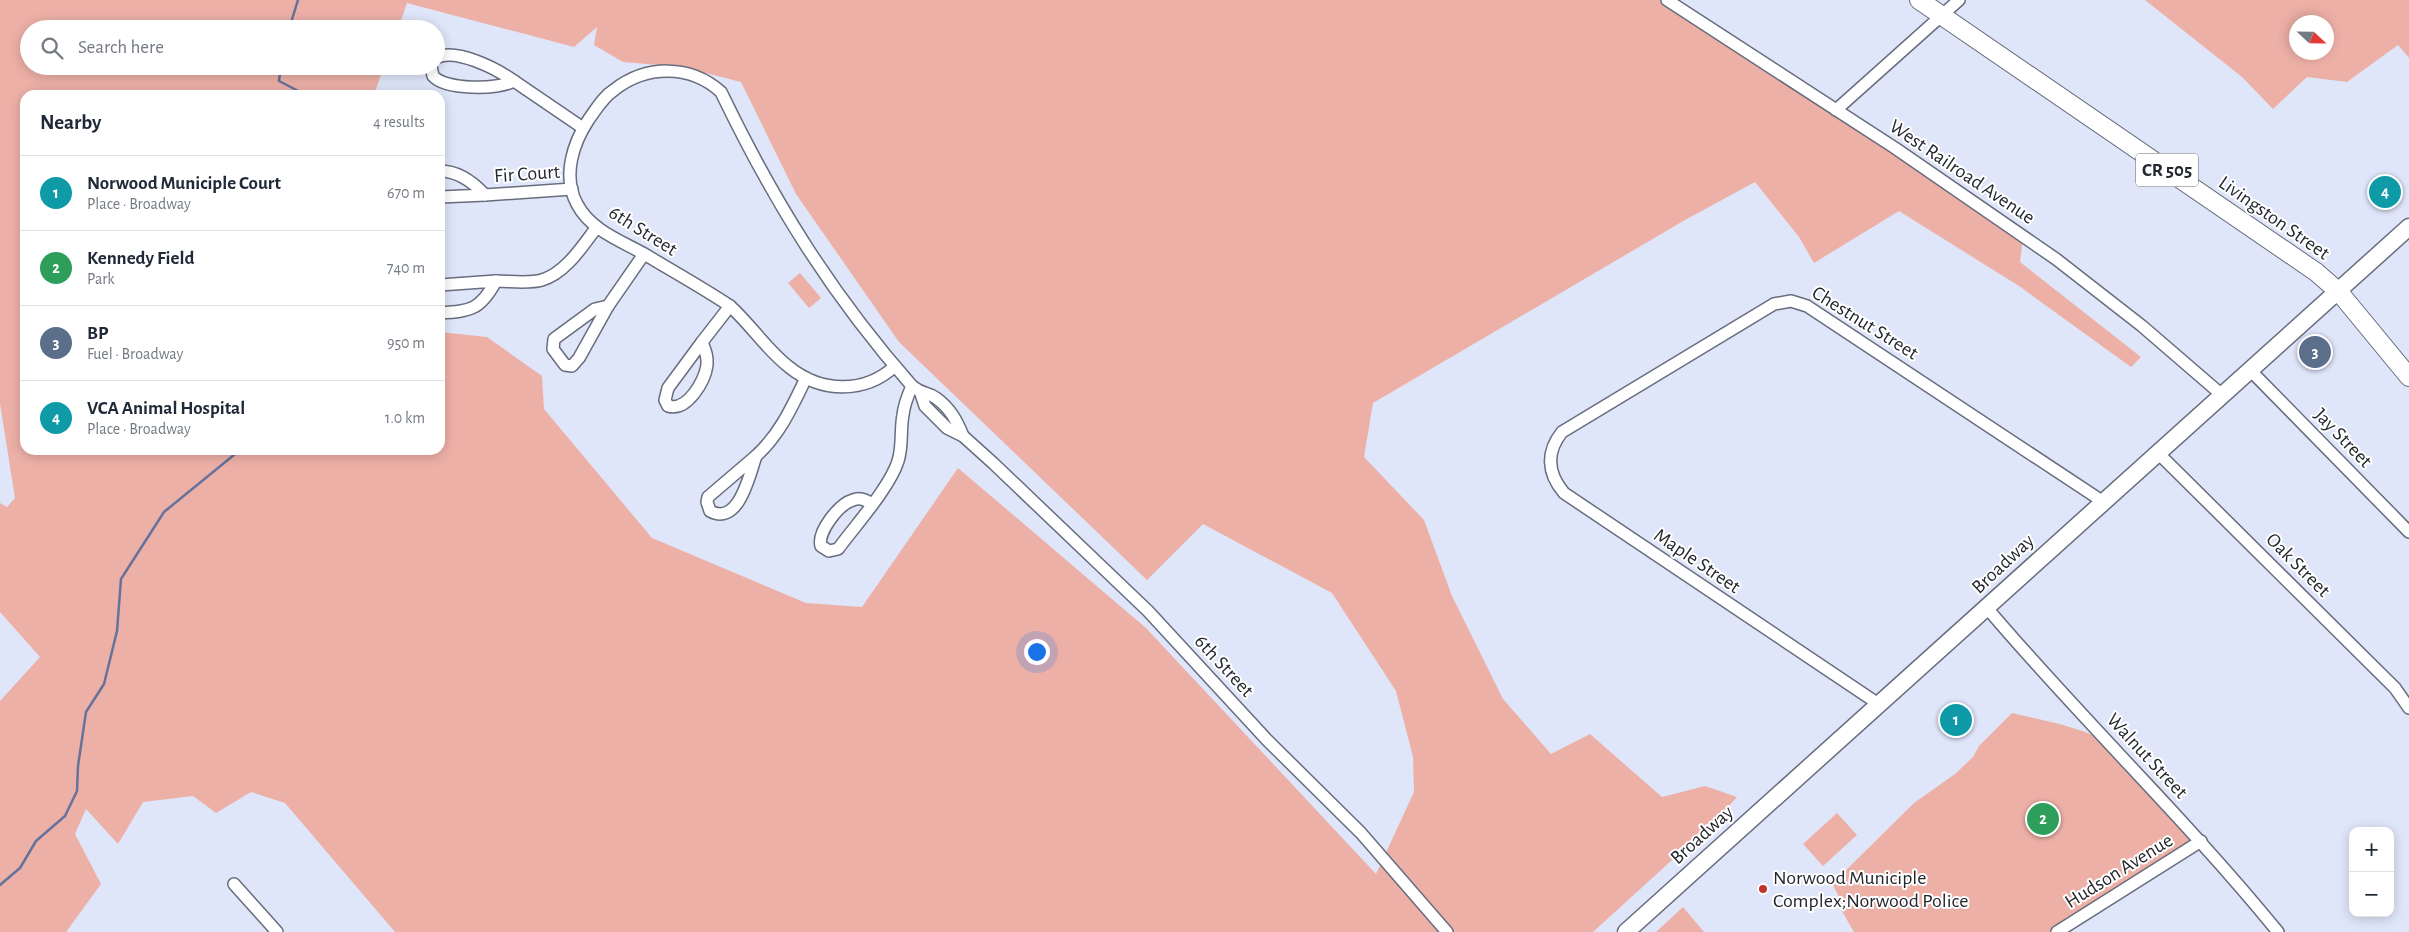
<!DOCTYPE html>
<meta charset="utf-8">
<style>
:root{--surface:#fff;--page:#f2f2f3;--text:#1f2937;--muted:#747a83;--line:#e0e1e3;--accent:#7c3aed}
body{margin:0;font-family:"Alegreya Sans",sans-serif;background:var(--page);color:var(--text)}
.controls{position:absolute;right:15px;bottom:15px;display:grid;overflow:hidden;border-radius:10px;box-shadow:0 2px 12px #0003}
.controls button{width:45px;height:45px;display:grid;place-items:center;padding:0;border:0;border-bottom:1px solid var(--line);background:var(--surface);color:var(--text);font:25px sans-serif}
.compass{position:absolute;left:2289px;top:15px;width:45px;height:45px;border-radius:50%;background:var(--surface);box-shadow:0 2px 12px #0003;rotate:112deg}
.you{position:absolute;left:1036px;top:651px;width:18px;height:18px;margin:-12px;border:4px solid #fff;border-radius:50%;background:#1a73e8;box-shadow:0 0 0 8px #1a73e833}
.badge{display:grid;place-items:center;width:32px;height:32px;border-radius:50%;background:var(--accent);color:#fff;font-size:16px;font-weight:700}
.pin{position:absolute;translate:-50% -50%;border:2px solid #fff;box-shadow:0 1px 5px #0006}
.list{margin:0;padding:0;list-style:none}
h2{display:flex;justify-content:space-between;align-items:center;height:65px;margin:0;padding:0 20px;font-size:21px}
h2 small{font-size:16px;font-weight:400;color:var(--muted)}
.list li{display:grid;grid-template-columns:32px 1fr auto;gap:15px;align-items:center;box-sizing:border-box;height:75px;padding:0 20px;border-top:1px solid var(--line)}
.list b{display:block;font-size:19px;white-space:nowrap}
.list p{margin:0;font-size:16px;white-space:nowrap;color:var(--muted)}
.list em{font-size:16px;font-style:normal;color:var(--muted)}
.icon{flex:none;width:28px;height:28px;fill:none;stroke:currentColor;stroke-width:2;stroke-linecap:round;stroke-linejoin:round}
.map{position:relative;flex:none;width:2409px;height:932px;overflow:hidden}
.search{position:absolute;background:var(--surface);box-shadow:0 2px 12px #0003;left:20px;top:20px;width:425px;height:55px;display:flex;align-items:center;gap:12px;box-sizing:border-box;padding:0 18px;border-radius:28px;color:var(--muted);font-size:19px}
.panel{position:absolute;background:var(--surface);box-shadow:0 2px 12px #0003;left:20px;top:90px;width:425px;height:365px;border-radius:15px}
.map>svg:first-child{display:block}
.green{fill:#edb0a7;fill-rule:evenodd}
.lines{fill:none;stroke-linecap:round;stroke-linejoin:round}
.stream{stroke:#65739b;stroke-width:2.5}
.street-casing{stroke:#676d7d;stroke-width:14}
.secondary-casing{stroke:#676d7d;stroke-width:19}
.primary-casing{stroke:#676d7d;stroke-width:20}
.street{stroke:#fff;stroke-width:11}
.secondary{stroke:#fff;stroke-width:16}
.primary{stroke:#fff;stroke-width:18}
.poi-dot{fill:#c2342b;stroke:#fff;stroke-width:2}
.labels{text-anchor:middle;dominant-baseline:central;stroke-width:4;stroke-linejoin:round;paint-order:stroke}
.shield{fill:#fff;stroke:#66686d;stroke-width:1}
.shield-label{font-size:19px;font-weight:bold;fill:#25272e}
.street-label{font-size:20px;fill:#25272e;stroke:#fff}
.poi-label{font-size:20px;fill:#25272e;stroke:#fff;text-anchor:start}
</style>
<div class="map">
<svg width="2409" height="932" viewBox="0 0 2409 932">
<rect width="100%" height="100%" fill="#dfe6f9"/>
<g class="green">
<path d="M0,0H1670L2023,238L2020,262L2141,357L2131,367L2019,286L1899,211L1814,263L1799,237L1755,182L1685,220L1373,403L1364,457L1424,520L1452,596L1503,699L1551,754L1590,734L1662,797L1705,786L1737,797L1716,820L1593,932H395L285,803L251,792L216,813L193,796L143,802L118,844L86,809L75,834L101,884L66,932H0V701L40,657L0,612V503L7,507L15,498L0,404ZM407,3L574,47L597,27L594,45L623,62L682,67L741,82L796,194L899,342L1147,580L1203,524L1332,593L1396,691L1413,757L1414,792L1376,874L1146,628L958,468L862,607L806,603L652,538L544,409L542,376L487,337L440,332V450H25V95H374L384,66H29V29H398Z"/>
<path d="M2145,0H2409V58L2398,45L2347,82L2307,77L2273,109L2242,77ZM2296,22H2326V52H2296Z"/>
<polygon points="800,273 821,298 809,308 788,283"/>
<path d="M2012,713C2038,719 2065,724 2090,734C2135,753 2170,798 2201,834L2051,932H1854L1839,906L1842,902L1832,884L1914,803L1955,774L1973,757L1979,746Z"/>
<polygon points="1837,813 1857,835 1823,866 1803,844"/>
<polygon points="1683,907 1704,932 1656,932"/>
</g>
<g class="lines">
<g class="stream">
<polyline points="289,29 298,0"/>
<polyline points="281,66 279,81 306,95"/>
<polyline points="0,885 20,868 36,841 65,816 77,791 78,766 86,712 104,684 117,631 121,579 164,512 240,450"/>
</g>
<g class="street-casing">
<g id="street">
<polyline points="1667,0 1895,148 2056,259 2142,326 2222,395"/>
<path d="M431,66L433,76C445,90 498,90 514,81C497,69 455,47 436,58"/>
<polyline points="514,81 583,128"/>
<polyline points="1836,110 1959,0"/>
<path d="M440,171C459,171 473,182 485,195L440,197"/>
<polyline points="485,195 572,189"/>
<path d="M496,281C510,281 528,284 542,280C566,273 583,245 597,227"/>
<path d="M440,285L496,281C480,310 471,311 440,313"/>
<polygon points="608,306 579,358 572,366 565,365 553,349 554,339 595,309"/>
<polyline points="608,306 644,254"/>
<path d="M702,342C705,350 708,357 707,365C705,381 687,412 668,406L665,400L668,388Z"/>
<polyline points="702,342 730,306"/>
<path d="M895,366C865,394 821,393 789,367C767,350 751,325 730,306C703,288 674,272 646,255C622,241 591,231 577,204C562,176 573,143 589,119C597,108 603,97 614,90C646,65 690,64 721,92C774,202 831,294 912,386C923,395 928,392 936,398C950,408 957,421 963,436"/>
<polyline points="2250,370 2409,532"/>
<polyline points="921,394 925,406 947,428 963,436 993,463 1148,611 1267,740 1361,833 1447,932"/>
<polyline points="2157,452 2395,688 2409,708"/>
<path d="M756,456C750,473 739,527 710,511L707,502L708,497Z"/>
<path d="M756,456C780,434 792,407 806,378"/>
<path d="M871,503C865,500 860,497 853,500C839,504 817,532 821,546L829,551L838,549C855,526 890,487 898,461C903,446 900,430 903,415C904,405 908,395 912,386"/>
<path d="M1987,608C2081,719 2186,819 2278,932"/>
<path d="M1880,705L1564,493C1547,473 1546,452 1562,432L1774,304L1791,301L1807,306L2102,501"/>
<polyline points="234,884 277,932"/>
<polyline points="2057,932 2201,841"/>
</g>
</g>
<g class="secondary-casing">
<polyline id="secondary" points="1626,932 2409,227"/>
</g>
<g class="primary-casing">
<polyline id="primary" points="1919,0 2316,272 2339,292 2409,377"/>
</g>
<use href="#street" class="street"/>
<use href="#secondary" class="secondary"/>
<use href="#primary" class="primary"/>
</g>
<circle class="poi-dot" cx="1763" cy="889" r="5"/>
<g class="labels">
<rect class="shield" x="2136" y="153.5" width="62" height="33" rx="4"/>
<g class="shield-label">
<text x="2167" y="170">CR 505</text>
</g>
<g class="street-label">
<text transform="translate(1962 172) rotate(34)">West Railroad Avenue</text>
<text transform="translate(527 174) rotate(-4)">Fir Court</text>
<text transform="translate(2274 218) rotate(35)">Livingston Street</text>
<text transform="translate(643 231) rotate(32)">6th Street</text>
<text transform="translate(1865 323) rotate(32)">Chestnut Street</text>
<text transform="translate(2343 438) rotate(46)">Jay Street</text>
<text transform="translate(1697 561) rotate(34)">Maple Street</text>
<text transform="translate(2003 564) rotate(-43)">Broadway</text>
<text transform="translate(2298 565) rotate(45)">Oak Street</text>
<text transform="translate(1224 666) rotate(47)">6th Street</text>
<text transform="translate(2147 756) rotate(47)">Walnut Street</text>
<text transform="translate(1702 835) rotate(-42)">Broadway</text>
<text transform="translate(2119 871) rotate(-32)">Hudson Avenue</text>
</g>
<g class="poi-label">
<text x="1773" y="878">Norwood Municiple<tspan x="1773" dy="23">Complex;Norwood Police</tspan></text>
</g>
</g>
</svg>
<div class="controls">
<button>+</button>
<button>−</button>
</div>
<svg class="compass" viewBox="-18 -18 36 36"><path d="M0-13l5 13h-10z" fill="#e53935"/><path d="M0 13l5-13h-10z" fill="#747a83"/></svg>
<div class="you"></div>
<div class="pin badge" style="left:1956px;top:720px;background:#0f9aa8">1</div>
<div class="pin badge" style="left:2043px;top:819px;background:#2e9e5b">2</div>
<div class="pin badge" style="left:2315px;top:352px;background:#5c6f8a">3</div>
<div class="pin badge" style="left:2385px;top:192px;background:#0f9aa8">4</div>
<div class="search"><svg class="icon" aria-label="search" viewBox="0 0 24 24"><circle cx="10" cy="10" r="6"/><path d="M15 15l6 6"/></svg>Search here</div>
<section class="panel">
<h2>Nearby<small>4 results</small></h2>
<ul class="list">
<li><span class="badge" style="background:#0f9aa8">1</span><div><b>Norwood Municiple Court</b><p>Place · Broadway</p></div><em>670 m</em></li>
<li><span class="badge" style="background:#2e9e5b">2</span><div><b>Kennedy Field</b><p>Park</p></div><em>740 m</em></li>
<li><span class="badge" style="background:#5c6f8a">3</span><div><b>BP</b><p>Fuel · Broadway</p></div><em>950 m</em></li>
<li><span class="badge" style="background:#0f9aa8">4</span><div><b>VCA Animal Hospital</b><p>Place · Broadway</p></div><em>1.0 km</em></li>
</ul>
</section>
</div>
